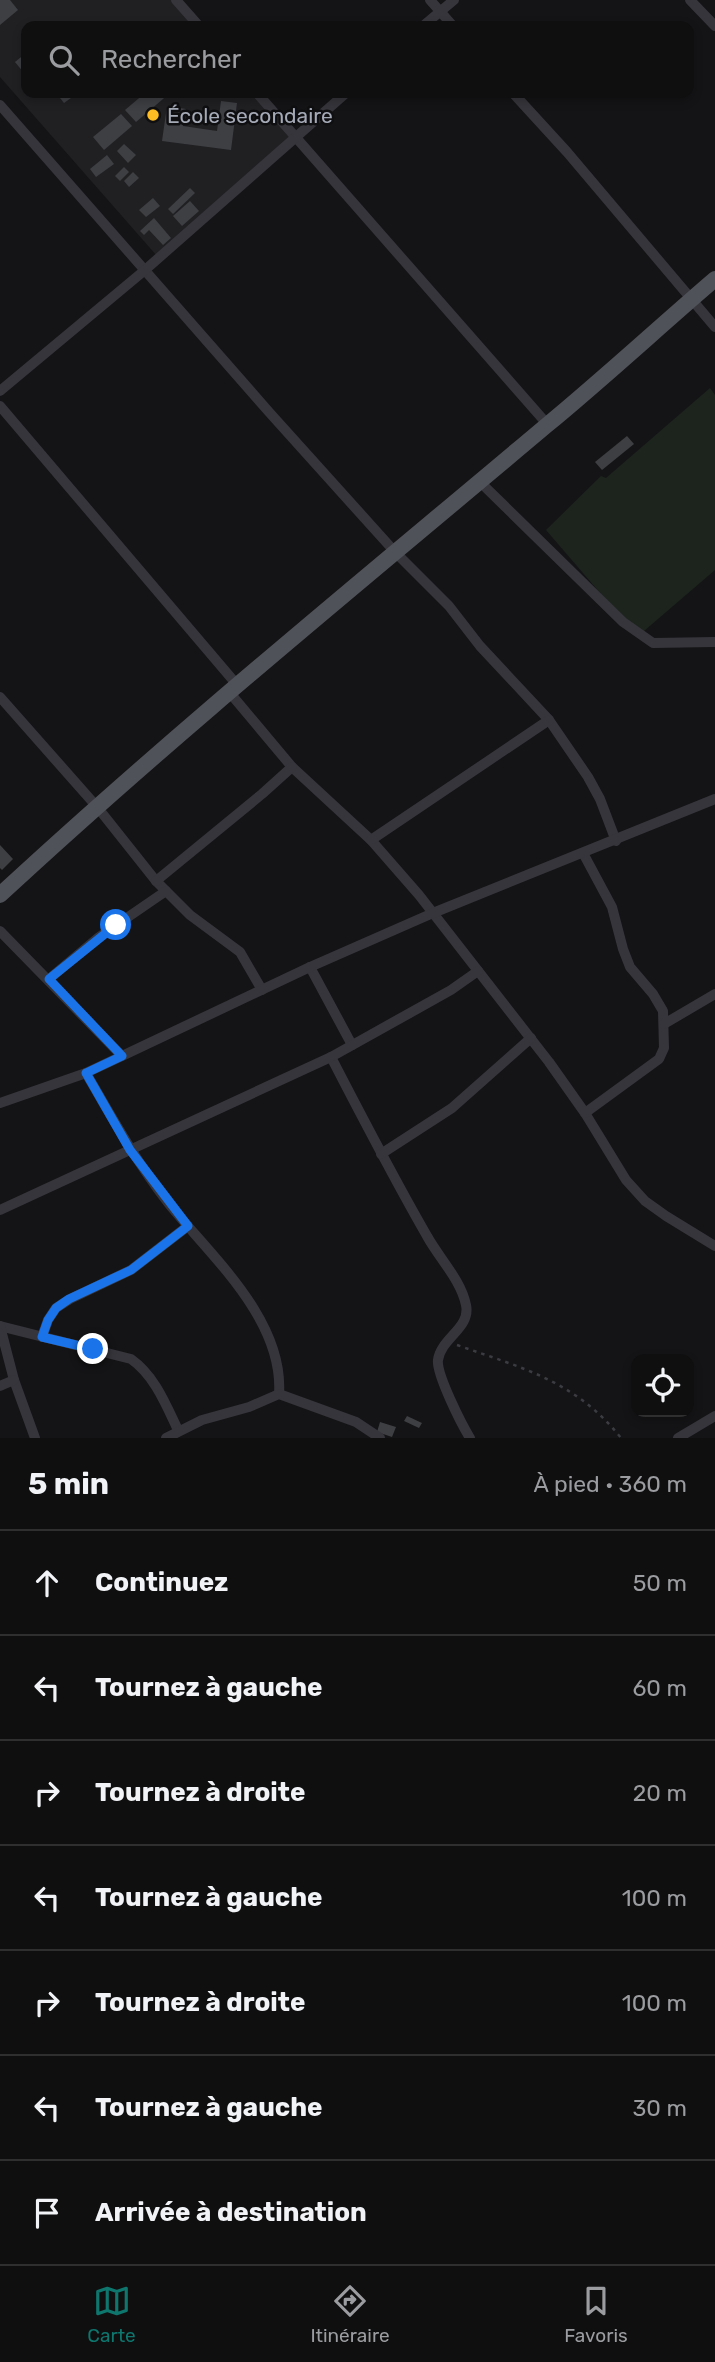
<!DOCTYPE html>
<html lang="fr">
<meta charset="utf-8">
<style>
:root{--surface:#0f0f10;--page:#181819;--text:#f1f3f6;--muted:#9b9c9f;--line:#2f2f30;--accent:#0f766e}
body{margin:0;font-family:Rubik,sans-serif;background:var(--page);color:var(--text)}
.controls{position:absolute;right:21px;bottom:21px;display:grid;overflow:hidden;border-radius:14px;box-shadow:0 4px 10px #0003}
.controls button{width:63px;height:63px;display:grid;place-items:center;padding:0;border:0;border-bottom:2px solid var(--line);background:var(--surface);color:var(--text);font:35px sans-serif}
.stop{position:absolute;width:21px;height:21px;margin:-16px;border:5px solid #1a73e8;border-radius:50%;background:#fff}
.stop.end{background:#1a73e8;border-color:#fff;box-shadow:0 2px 7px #0008}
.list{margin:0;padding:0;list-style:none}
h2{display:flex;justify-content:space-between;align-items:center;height:91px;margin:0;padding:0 28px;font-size:30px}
h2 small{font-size:23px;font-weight:400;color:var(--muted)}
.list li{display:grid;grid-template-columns:46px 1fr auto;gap:21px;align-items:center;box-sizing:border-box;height:105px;padding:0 28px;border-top:2px solid var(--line)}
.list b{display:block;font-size:26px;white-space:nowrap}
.list em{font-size:23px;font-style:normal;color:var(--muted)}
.icon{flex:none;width:38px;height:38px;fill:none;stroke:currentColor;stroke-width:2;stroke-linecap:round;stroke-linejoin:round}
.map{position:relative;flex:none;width:715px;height:1438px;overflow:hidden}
.search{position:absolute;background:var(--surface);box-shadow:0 4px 10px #0003;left:21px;right:21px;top:21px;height:77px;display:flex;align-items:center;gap:18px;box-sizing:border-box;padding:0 24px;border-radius:14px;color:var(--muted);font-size:26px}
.sheet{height:826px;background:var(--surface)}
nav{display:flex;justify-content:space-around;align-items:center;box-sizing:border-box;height:98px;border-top:2px solid var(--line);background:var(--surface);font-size:19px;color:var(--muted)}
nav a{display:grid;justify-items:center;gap:4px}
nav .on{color:var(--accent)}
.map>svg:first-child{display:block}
.built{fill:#202023}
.green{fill:#1c241d}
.building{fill:#3e3f43}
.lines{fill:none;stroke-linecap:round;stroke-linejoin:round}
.path{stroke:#3b3c42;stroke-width:2.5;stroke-dasharray:3.5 5;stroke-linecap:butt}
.minor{stroke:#35353b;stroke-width:10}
.primary{stroke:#50525a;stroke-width:16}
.route{stroke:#1a73e8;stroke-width:9}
.poi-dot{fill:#ffbd23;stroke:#0f0f11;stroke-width:2.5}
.labels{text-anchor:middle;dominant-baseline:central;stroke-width:5;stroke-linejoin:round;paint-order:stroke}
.poi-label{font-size:21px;fill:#a5aab7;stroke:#0f0f11;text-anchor:start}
</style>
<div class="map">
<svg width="715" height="1438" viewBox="0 0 715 1438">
<rect width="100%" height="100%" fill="#141416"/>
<polygon class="built" points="0,0 173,0 195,26 26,26 26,93 253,93 293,138 157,256 0,77"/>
<polygon class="green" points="710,388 715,395 715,570 644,631 620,616 546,530 601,476 606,478"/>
<g class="building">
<polygon points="0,0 10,0 18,10 0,25"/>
<polygon points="26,53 26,71 24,73 15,62"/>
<polygon points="56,93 78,93 64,103"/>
<polygon points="145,93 170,93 136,122 125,110"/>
<polygon points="221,101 237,103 231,150 162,141 167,106 186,109 183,126 217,131"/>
<polygon points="121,114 132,126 104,150 93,137"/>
<polygon points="124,144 136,155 128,163 117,151"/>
<polygon points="107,155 114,164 96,177 90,169"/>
<polygon points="124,167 129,172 120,181 115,176"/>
<polygon points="133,172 139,178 129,187 124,181"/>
<polygon points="190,188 195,193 173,214 168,209"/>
<polygon points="153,198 160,206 146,217 139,210"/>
<polygon points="190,201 199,211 182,226 173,216"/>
<polygon points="154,218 171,238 163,245 149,230 144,235 140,231"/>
<polygon points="627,436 634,444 602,470 595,462"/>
<polygon points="0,845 13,859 2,870 0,868"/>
<polygon points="407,1416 422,1423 419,1428 404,1421"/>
<polygon points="380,1422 396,1427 392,1437 377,1432"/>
</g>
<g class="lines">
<path class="path" d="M457,1345C522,1368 576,1381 621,1438"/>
<g class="minor">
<polyline points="176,0 199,26"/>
<polyline points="430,0 453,26"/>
<polyline points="690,0 715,26"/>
<polyline points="423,26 454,0"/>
<polyline points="257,93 548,425"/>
<polyline points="513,93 567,152 715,327"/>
<polyline points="0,105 269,412 395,552 449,606 480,646 549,720 588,777 600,799 616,841"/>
<polyline points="0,391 145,270 346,93"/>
<polyline points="0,406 238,686"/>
<polyline points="479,481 623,622 653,643 715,642"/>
<polyline points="230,693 292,767 371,840 419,895 549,1062 585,1113 626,1180 645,1201 666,1216 715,1246"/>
<polyline points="0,697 98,808 156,881 190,915 240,952 262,990"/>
<polyline points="371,840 549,720"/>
<polyline points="583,853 612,907 623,949 630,967 653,994 663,1011 664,1048 659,1059 585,1113"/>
<polyline points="156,881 262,794 292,767"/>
<polyline points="0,931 122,1056"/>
<polyline points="310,967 352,1045"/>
<polyline points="49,979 99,937 166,891"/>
<polyline points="664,1024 715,994"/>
<path d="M331,1057C362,1117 393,1177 427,1236C439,1258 461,1280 466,1305C471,1328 441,1338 438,1360C436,1374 462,1425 470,1438"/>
<path d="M86,1073C112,1118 137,1163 169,1204C212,1257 284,1320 279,1394"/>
<polyline points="0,1103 86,1073 310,967 433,913 715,799"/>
<polyline points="381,1154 452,1108 531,1038"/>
<polyline points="0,1210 331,1057 451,990 478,971"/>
<path d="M0,1326L131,1359C155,1376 166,1405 178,1430"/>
<polyline points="0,1326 14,1380 35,1438"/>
<polyline points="42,1337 48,1320 56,1308 70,1299 131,1270 188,1226"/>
<polyline points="0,1386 14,1380"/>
<polyline points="166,1438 202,1420 249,1407 279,1394 356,1422 380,1438"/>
<polyline points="678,1438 715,1416"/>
</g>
<path class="primary" d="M0,895C176,732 363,580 547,425C604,378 659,327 715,279"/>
</g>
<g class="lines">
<polyline class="route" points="93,1349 42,1337 48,1320 56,1308 69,1299 131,1270 188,1226 130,1150 86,1073 122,1056 49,979 116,925"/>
</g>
<circle class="poi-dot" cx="153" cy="115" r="7"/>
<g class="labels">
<g class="poi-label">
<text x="167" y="115">École secondaire</text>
</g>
</g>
</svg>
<div class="controls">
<button><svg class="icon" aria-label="locate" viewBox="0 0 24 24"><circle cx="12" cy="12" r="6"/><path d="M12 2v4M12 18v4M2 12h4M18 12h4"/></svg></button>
</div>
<div class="stop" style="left:116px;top:925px"></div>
<div class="stop end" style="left:93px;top:1349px"></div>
<div class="search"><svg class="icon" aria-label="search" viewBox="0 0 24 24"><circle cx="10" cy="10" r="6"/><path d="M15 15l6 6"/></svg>Rechercher</div>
</div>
<section class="sheet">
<h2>5 min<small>À pied · 360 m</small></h2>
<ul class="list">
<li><svg class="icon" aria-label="ahead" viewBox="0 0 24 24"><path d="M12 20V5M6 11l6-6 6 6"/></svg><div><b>Continuez</b></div><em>50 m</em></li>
<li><svg class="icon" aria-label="left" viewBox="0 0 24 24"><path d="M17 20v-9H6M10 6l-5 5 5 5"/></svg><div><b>Tournez à gauche</b></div><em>60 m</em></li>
<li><svg class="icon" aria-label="right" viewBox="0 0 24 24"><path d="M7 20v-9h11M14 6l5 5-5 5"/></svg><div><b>Tournez à droite</b></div><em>20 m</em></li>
<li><svg class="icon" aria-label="left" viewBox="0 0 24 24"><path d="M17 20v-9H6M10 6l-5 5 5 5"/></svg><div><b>Tournez à gauche</b></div><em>100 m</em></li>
<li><svg class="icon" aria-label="right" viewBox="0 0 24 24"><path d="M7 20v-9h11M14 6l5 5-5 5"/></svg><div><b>Tournez à droite</b></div><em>100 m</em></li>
<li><svg class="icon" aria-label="left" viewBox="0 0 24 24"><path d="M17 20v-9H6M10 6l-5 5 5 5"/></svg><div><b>Tournez à gauche</b></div><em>30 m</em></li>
<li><svg class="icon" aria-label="arrive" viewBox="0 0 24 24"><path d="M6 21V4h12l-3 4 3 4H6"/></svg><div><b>Arrivée à destination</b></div></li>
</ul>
</section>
<nav>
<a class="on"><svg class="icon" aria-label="map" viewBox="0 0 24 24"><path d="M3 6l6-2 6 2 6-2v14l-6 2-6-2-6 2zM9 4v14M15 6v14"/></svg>Carte</a>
<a><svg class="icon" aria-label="directions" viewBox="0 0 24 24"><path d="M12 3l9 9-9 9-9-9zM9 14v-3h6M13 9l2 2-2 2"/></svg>Itinéraire</a>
<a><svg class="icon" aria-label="saved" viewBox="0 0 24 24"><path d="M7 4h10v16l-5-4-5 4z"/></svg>Favoris</a>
</nav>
